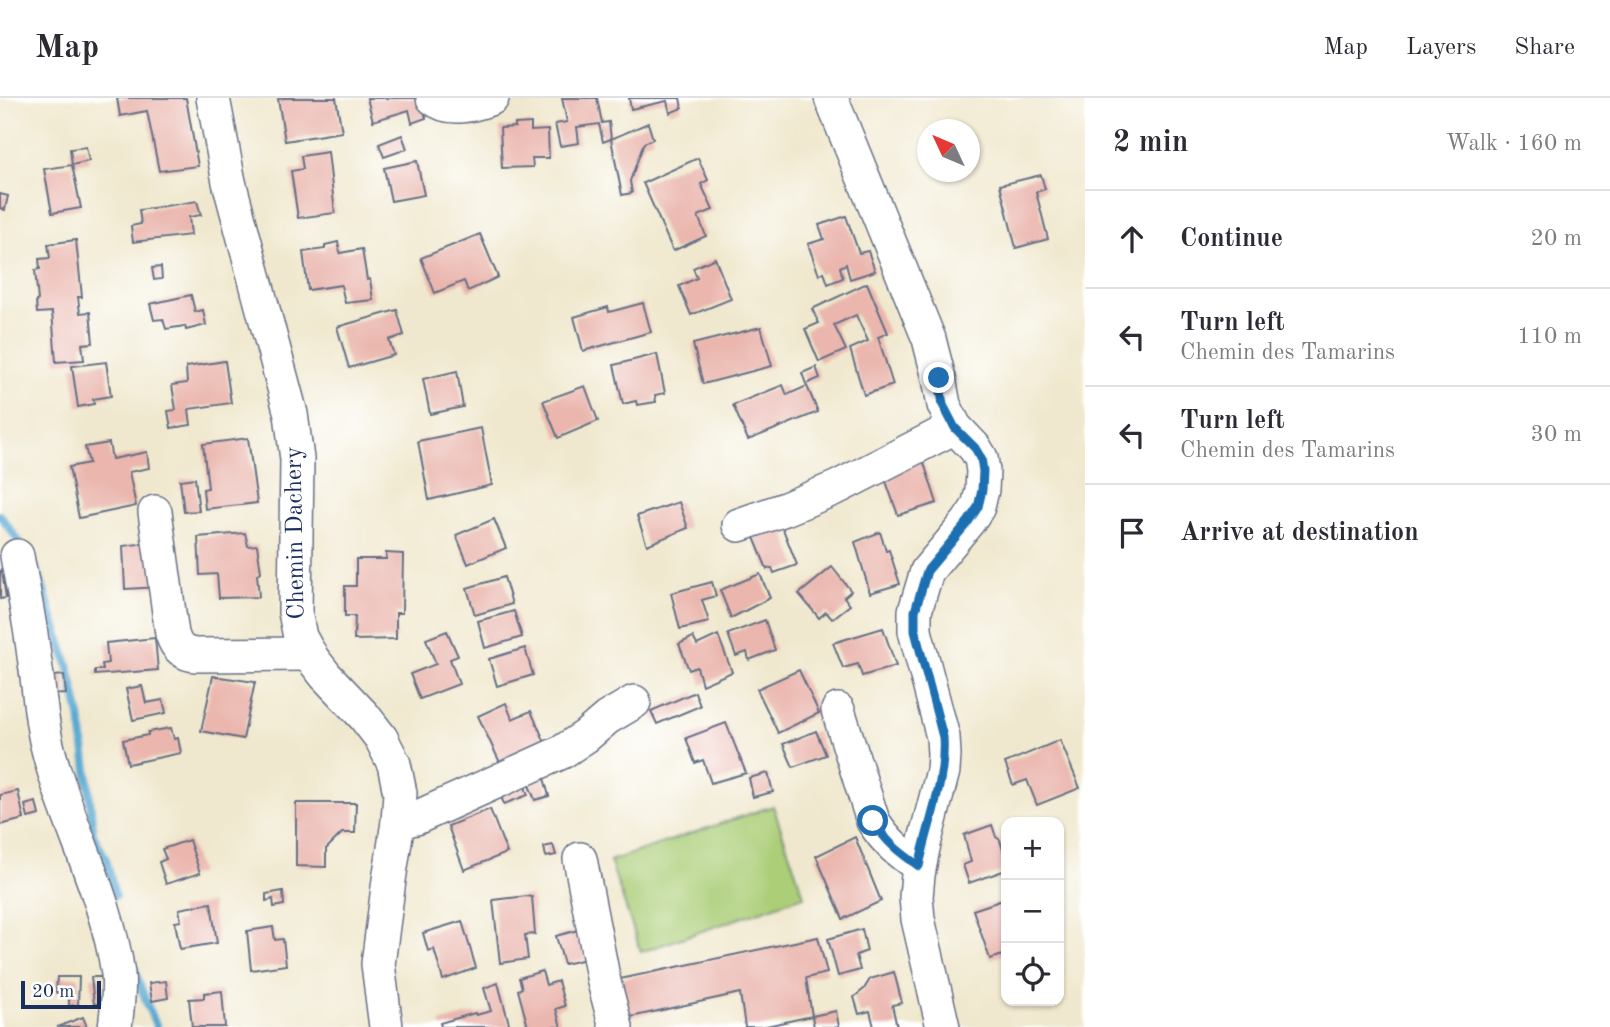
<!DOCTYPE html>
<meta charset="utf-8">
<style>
:root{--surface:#fff;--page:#f7f7f7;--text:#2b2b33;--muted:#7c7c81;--line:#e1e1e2}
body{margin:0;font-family:"Old Standard TT",serif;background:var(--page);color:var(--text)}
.controls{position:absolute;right:21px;bottom:21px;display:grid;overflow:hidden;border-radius:14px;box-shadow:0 2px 5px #0004}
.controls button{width:63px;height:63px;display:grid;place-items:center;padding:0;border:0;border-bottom:2px solid var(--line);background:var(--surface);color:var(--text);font:35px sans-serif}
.compass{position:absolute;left:917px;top:21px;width:63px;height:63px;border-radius:50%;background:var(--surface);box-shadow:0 2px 5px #0004;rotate:314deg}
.scale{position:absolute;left:21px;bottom:18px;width:80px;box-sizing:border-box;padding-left:7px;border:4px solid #1b2f5e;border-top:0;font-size:19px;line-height:24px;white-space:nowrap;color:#1b2f5e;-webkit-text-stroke:5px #fff;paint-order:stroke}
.stop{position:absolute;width:21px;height:21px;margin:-16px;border:5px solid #1f6fb2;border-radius:50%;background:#fff}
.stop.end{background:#1f6fb2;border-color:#fff;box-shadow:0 2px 7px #0008}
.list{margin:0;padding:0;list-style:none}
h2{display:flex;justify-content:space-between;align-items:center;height:91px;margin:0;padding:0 28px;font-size:30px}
h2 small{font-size:23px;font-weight:400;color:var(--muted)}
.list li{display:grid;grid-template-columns:46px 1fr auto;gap:21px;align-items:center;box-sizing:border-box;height:98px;padding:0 28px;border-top:2px solid var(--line)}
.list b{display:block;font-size:26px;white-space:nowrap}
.list p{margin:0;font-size:23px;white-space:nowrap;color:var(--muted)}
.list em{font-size:23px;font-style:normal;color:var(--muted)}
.icon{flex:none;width:38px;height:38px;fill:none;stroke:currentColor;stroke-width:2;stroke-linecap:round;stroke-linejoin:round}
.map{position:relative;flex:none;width:1085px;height:929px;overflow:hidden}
header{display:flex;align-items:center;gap:42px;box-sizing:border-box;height:98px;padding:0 35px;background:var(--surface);border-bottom:2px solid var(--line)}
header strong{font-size:33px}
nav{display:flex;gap:38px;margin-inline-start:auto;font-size:24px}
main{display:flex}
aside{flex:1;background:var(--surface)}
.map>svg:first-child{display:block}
.green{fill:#abce77;stroke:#637e6a;stroke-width:2}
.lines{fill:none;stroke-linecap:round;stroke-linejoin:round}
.stream{stroke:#56a8d1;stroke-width:8}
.building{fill:#eab6ad}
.minor-casing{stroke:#667085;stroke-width:36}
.minor{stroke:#fff;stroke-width:33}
.route{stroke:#1f6fb2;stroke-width:9}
.labels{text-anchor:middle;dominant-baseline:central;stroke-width:5;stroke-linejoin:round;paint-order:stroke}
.street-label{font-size:24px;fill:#1b2f5e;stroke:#fff}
</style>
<header>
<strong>Map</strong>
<nav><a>Map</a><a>Layers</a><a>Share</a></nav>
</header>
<main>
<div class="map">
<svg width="1085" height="929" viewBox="0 0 1085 929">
<rect width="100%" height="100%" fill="#fff"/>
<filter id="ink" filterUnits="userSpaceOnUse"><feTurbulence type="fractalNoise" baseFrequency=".0143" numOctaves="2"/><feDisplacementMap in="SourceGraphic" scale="14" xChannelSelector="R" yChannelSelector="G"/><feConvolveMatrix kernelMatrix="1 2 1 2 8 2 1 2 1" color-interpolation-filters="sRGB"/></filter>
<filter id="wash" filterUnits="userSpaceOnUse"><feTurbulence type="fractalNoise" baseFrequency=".00686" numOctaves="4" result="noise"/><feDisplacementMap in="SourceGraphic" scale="28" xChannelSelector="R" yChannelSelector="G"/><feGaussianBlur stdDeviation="1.57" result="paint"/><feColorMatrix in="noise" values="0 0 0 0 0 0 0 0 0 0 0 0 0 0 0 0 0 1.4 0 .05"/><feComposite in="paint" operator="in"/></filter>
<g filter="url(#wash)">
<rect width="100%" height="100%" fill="#f0e8ce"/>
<polygon class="green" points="773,708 804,798 641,854 610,763"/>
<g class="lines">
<g class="stream">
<polyline points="0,417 25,452"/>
<polyline points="33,466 39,477 69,570 80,618 88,679 93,736 106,761 115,797"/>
<polyline points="131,861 148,909 157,929"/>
</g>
</g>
<g id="blocks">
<g class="building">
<polygon points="117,0 186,0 198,68 159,73 147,13 120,18"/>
<polygon points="284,0 336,0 342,34 285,43 278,1"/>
<polygon points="367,0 420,0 426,20 412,25 409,12 373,23"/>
<polygon points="562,0 597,0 602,25 609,24 611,41 603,44 599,26 577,29 579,45 560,48 555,26 567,24"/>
<polygon points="629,0 680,0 682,10 670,15 667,3 631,11"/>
<polygon points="531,25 531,33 548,32 549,60 532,60 533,69 502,70 500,30 515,29 515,26"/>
<polygon points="648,25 653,41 644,45 630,83 632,95 622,97 611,41"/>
<polygon points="402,37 407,51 384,59 379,46"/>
<polygon points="86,49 89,63 72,67 70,51"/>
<polygon points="328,54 335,115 298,120 291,73 303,71 301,58"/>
<polygon points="698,60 708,82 701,86 713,112 698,118 706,138 673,153 643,85"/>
<polygon points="417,63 424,97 391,103 384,70"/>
<polygon points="72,67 81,110 52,115 44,71"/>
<polygon points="1041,77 1045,91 1036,94 1048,141 1016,150 1000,87"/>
<polygon points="0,96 8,98 5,112 0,110"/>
<polygon points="197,103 201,117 189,119 191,137 133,144 131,128 141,126 139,112"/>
<polygon points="846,118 859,155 868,153 875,173 850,181 846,166 840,169 843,180 828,186 824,174 819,177 808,146 824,141 819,127"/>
<polygon points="480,136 498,179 468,193 464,183 435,195 421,160"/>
<polygon points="76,142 82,199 78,199 80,215 90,214 93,245 82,246 84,262 56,264 52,214 37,215 36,203 38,202 35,172 40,171 39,161 50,160 48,146"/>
<polygon points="338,144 340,155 362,151 367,182 370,181 373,202 345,205 341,187 308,192 303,154 325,151 325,147"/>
<polygon points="715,160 731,201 691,217 679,188 697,180 693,170"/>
<polygon points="161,169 162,181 154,182 152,170"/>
<polygon points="867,185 888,235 878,239 893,287 864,297 850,251 868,243 856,217 834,227 846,252 819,264 805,231 819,225 812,211"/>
<polygon points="191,197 195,214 203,212 206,227 186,232 185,228 166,231 163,221 154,222 150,206"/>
<polygon points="643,205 651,234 583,253 574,219 608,209 609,214"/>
<polygon points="397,212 404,237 389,242 394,257 349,270 337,229"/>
<polygon points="761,229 772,268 703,286 693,246"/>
<polygon points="657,256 665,295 655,297 656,304 637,307 636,303 623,306 614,267"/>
<polygon points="225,263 231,305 189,311 191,327 171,330 168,313 176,312 172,287 187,285 186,269"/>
<polygon points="106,264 111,298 93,301 94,306 78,309 72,268"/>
<polygon points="816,269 820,280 806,286 802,275"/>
<polygon points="457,273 463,309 430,316 423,281"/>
<polygon points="783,287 787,297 807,288 818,314 748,342 733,307"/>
<polygon points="585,288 598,323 558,340 543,303"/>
<polygon points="481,330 492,387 429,402 418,343"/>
<polygon points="248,340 257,405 205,411 203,391 208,390 203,346"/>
<polygon points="109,345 112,361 147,354 149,370 129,374 136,408 79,420 69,369 89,365 85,349"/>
<polygon points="923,362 937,405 898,417 883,375"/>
<polygon points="195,380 199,413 184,414 180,382"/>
<polygon points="679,404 688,430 647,447 637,418"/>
<polygon points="494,421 506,450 468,466 456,437"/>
<polygon points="781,426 797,467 774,475 772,470 767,471 753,437"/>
<polygon points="880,434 886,453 889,452 900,486 870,495 855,444"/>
<polygon points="245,435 248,448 257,447 261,474 257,476 259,499 219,500 217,476 200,477 198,439"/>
<polygon points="146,445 160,489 125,491 123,448"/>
<polygon points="386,455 403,456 402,515 396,515 396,541 354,542 355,518 345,518 345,488 356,488 356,461 386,461"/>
<polygon points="832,469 851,493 844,499 850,507 832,521 826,514 819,520 799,496"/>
<polygon points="0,473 2,473 6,500 0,501"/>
<polygon points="760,476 770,500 731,520 720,492"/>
<polygon points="504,479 512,506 475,517 467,490"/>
<polygon points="712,484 716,498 702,502 709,524 680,531 671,495"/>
<polygon points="514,513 522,539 485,550 478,523"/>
<polygon points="765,522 775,552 749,562 747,554 736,558 728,536"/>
<polygon points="883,530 896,568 862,578 858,566 843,570 833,545"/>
<polygon points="447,533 458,558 450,561 459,586 420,601 410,576 436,566 426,541"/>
<polygon points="718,537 732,574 702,587 697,569 689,572 679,546 693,539 697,547"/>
<polygon points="155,540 158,572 95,577 95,572 103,572 102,566 108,565 106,545"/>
<polygon points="525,550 533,577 497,588 489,561"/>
<polygon points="799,572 819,615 778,635 757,591"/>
<polygon points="64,577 66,596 47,597 45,579"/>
<polygon points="213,578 255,584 243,641 201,633"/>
<polygon points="142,588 146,605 163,602 166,615 133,622 126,591"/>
<polygon points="695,594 700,608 657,626 651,613"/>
<polygon points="506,605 512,621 531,613 547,649 502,669 478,618"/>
<polygon points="726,625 746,675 711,685 703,662 695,665 686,640"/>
<polygon points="171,630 174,641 178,640 181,655 128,666 123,642 148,637 148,634"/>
<polygon points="816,633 826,657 793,669 783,646"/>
<polygon points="1060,642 1080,690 1037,707 1027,682 1013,687 1005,665"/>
<polygon points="542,673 549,698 535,702 526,680"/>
<polygon points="768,675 773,694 753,699 749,680"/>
<polygon points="522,681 528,697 504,706 498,691"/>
<polygon points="18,693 24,721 0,727 0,697"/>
<polygon points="36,704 39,717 28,720 25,707"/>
<polygon points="296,705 356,705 355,735 342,735 326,751 326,769 296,768"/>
<polygon points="490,711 507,755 464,772 448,728"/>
<polygon points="992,727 996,739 1000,742 1006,762 1006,772 969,785 963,767 971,764 964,737"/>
<polygon points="855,739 881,803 843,821 816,758"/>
<polygon points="189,742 200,775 166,786 159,764 166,761 162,751"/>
<polygon points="553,747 556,757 546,759 544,749"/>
<polygon points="283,793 284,807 274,809 273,801 266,803 266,796"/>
<polygon points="527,798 532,799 535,836 525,837 528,861 500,865 493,802"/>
<polygon points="1006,801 1006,856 990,861 973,812"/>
<polygon points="211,805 217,845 180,851 175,824 181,823 179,811"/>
<polygon points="462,823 476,870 443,882 434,851 428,853 423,835"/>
<polygon points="273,829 275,842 283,841 286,867 251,872 247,833"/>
<polygon points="862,831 867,853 856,857 860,872 838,878 828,841"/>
<polygon points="578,832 586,861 564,866 556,838"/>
<polygon points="818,839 827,875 806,880 812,918 836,913 839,929 814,929 812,918 762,929 745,929 740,895 626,920 620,881"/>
<polygon points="542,873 546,887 558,883 565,908 556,911 561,929 528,929 518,892 522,890 519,880"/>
<polygon points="894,874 902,905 892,907 897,929 874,929 870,913 859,916 854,899 864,891 870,881"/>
<polygon points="57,879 79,879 78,907 69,908 69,894 56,895"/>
<polygon points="91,879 102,879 104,906 94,906"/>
<polygon points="166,883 168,900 152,903 149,885"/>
<polygon points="498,885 510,929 441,929 440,925 475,915 476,917 491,913 484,890"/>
<polygon points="222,893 225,929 192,929 189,901 204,900 204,895"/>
<polygon points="83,919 87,929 57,929"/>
</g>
</g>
</g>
<g filter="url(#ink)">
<use href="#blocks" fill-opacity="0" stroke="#667085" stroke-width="2"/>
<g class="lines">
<g class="minor-casing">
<g id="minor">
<polyline points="213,0 229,84 291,316 297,361 295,514 300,539 311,559 326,578 364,618 381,640 394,666 400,695 398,724 389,782 378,866 386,929"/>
<path d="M433,0C450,14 473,7 492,0"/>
<polyline points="831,0 929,241 939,280 944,307 955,329 975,350 981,360 983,373 982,392 978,409 968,424 927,473 915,513 915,533 943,639 944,657 943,673 923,750 918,777 916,799 918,821 943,929"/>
<path d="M155,414L172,536C176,549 182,556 196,557L310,556"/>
<polyline points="739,427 785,411 838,389 955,329"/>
<path d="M17,458C23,491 30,524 34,558C39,587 40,618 47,647C66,725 107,796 118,876C120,893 117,912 115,929"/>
<path d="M838,612L873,723C887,745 899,754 919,768"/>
<polyline points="398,724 416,720 562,654 586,638 607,620 634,604"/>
<polyline points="580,761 604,884 616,929"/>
</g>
</g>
<use href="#minor" class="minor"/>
</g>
</g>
<g class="lines" filter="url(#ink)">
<path class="route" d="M873,723C887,745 899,754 919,768C928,726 946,683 943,639L915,533V513L927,473L968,424L978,409L982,392L983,373L981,360L975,350L955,330L943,307L939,280"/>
</g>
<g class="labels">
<g class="street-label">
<text transform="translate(296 435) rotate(-91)">Chemin Dachery</text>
</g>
</g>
</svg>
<div class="controls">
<button>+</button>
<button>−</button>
<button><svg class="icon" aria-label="locate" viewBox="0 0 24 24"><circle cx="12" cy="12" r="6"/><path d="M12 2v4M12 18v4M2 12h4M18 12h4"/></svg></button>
</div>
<svg class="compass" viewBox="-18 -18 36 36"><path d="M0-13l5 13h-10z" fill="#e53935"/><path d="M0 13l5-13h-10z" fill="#7c7c81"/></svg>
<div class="scale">20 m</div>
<div class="stop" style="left:873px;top:723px"></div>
<div class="stop end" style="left:939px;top:280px"></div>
</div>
<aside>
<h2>2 min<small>Walk · 160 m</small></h2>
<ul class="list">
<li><svg class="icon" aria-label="ahead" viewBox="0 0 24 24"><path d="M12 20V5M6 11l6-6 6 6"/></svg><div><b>Continue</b></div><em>20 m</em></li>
<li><svg class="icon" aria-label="left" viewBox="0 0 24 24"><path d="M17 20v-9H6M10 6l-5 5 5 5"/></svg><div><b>Turn left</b><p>Chemin des Tamarins</p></div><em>110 m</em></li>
<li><svg class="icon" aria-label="left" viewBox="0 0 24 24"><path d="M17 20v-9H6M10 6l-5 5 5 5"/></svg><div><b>Turn left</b><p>Chemin des Tamarins</p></div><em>30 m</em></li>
<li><svg class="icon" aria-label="arrive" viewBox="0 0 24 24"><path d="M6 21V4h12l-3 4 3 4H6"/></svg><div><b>Arrive at destination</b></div></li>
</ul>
</aside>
</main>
